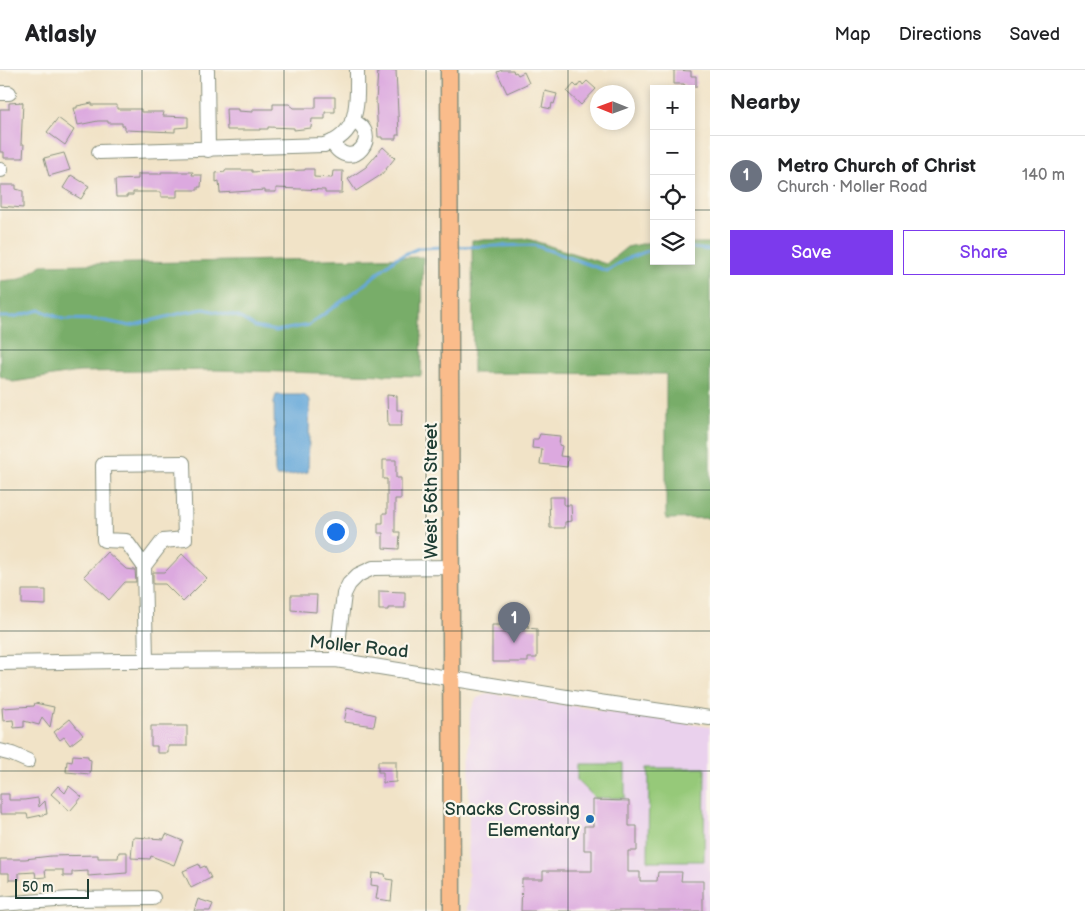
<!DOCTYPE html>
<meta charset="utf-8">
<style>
:root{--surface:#fff;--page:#f2f2f2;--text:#202124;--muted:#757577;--line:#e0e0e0;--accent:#7c3aed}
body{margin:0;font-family:"Balsamiq Sans",sans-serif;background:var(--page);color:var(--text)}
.controls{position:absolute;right:15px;top:15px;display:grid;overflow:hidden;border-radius:0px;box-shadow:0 2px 8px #0003}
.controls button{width:45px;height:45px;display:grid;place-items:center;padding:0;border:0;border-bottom:1px solid var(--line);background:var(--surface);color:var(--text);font:25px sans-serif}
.compass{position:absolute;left:590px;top:15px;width:45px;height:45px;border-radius:50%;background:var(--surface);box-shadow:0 2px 8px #0003;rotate:271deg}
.scale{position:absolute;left:15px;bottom:12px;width:74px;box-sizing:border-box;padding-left:5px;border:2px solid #1f3d34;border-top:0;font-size:14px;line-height:18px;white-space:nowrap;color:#1f3d34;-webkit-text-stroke:4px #fbf7ec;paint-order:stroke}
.you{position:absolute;left:335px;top:461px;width:18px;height:18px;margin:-12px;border:4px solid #fff;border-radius:50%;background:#1a73e8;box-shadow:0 0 0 8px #1a73e833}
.badge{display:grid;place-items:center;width:32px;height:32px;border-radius:50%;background:var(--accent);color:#fff;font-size:16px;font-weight:700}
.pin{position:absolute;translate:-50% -41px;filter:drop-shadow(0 1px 2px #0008)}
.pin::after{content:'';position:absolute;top:26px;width:18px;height:15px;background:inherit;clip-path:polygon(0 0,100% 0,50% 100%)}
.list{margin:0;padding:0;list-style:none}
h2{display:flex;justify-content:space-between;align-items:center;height:65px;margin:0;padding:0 20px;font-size:21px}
h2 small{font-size:16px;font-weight:400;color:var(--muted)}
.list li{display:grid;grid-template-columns:32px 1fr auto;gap:15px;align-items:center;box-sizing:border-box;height:80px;padding:0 20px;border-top:1px solid var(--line)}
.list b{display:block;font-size:19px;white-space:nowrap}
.list p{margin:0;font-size:16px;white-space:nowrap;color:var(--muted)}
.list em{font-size:16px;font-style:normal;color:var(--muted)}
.actions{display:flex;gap:10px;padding:15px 20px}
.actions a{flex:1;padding:11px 0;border:1px solid var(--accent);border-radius:0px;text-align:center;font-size:18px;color:var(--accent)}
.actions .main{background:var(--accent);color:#fff}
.icon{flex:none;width:28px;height:28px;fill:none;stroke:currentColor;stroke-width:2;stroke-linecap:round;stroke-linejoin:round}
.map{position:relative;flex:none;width:710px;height:841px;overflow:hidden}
header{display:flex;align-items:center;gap:30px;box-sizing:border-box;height:70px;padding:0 25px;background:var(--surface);border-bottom:1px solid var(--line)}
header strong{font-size:24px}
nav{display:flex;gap:28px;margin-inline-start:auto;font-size:18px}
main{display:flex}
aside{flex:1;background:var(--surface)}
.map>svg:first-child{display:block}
.built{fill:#ead1ed}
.green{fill:#96c979;stroke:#5a8356}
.forest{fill:#78ad69;stroke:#4c754e}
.water{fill:#65a7d9;stroke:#427286}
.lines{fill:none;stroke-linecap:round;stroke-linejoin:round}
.stream{stroke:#65a7d9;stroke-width:3}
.building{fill:#dca9df}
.minor-casing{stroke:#88907e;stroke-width:16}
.major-casing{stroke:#88907e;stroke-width:19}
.minor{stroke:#fff;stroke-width:14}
.major{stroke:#fabc8b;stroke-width:16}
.grid{fill:none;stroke:#1f3d34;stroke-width:1;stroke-opacity:0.55}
.poi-dot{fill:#1f6fb2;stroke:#fbf7ec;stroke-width:2}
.labels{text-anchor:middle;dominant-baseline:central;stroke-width:4.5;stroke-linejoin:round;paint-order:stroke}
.street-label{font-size:18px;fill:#1f3d34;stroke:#fbf7ec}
.poi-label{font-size:18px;fill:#1f3d34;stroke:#fbf7ec;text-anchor:end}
</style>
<header>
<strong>Atlasly</strong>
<nav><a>Map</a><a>Directions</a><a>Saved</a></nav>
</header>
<main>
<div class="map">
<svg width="710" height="841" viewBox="0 0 710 841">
<rect width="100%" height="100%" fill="#fbf7ec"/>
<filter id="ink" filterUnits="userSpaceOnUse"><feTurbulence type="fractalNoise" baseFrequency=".02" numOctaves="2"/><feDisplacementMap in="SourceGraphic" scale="10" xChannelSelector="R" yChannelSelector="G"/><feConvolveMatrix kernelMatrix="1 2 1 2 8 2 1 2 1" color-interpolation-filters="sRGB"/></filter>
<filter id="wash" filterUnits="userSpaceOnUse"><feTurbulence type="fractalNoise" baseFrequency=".0096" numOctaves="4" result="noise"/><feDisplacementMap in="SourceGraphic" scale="20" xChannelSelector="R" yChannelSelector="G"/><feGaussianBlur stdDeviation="1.12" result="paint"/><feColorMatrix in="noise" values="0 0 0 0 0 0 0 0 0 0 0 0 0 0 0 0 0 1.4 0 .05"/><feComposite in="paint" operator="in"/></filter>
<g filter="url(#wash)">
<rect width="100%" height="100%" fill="#f1e3c7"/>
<polygon class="built" points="488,623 710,657 710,841 468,841 470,643 476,629"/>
<g class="green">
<polygon points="577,695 625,695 625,728 595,728 577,710"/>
<polygon points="649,698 705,698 704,791 648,791"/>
</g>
<g class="forest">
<polygon points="528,169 606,194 627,177 651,172 654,172 654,191 691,191 691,173 710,173 710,448 666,449 666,304 473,303 472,170"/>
<polygon points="423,187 421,306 215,300 79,302 13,312 0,306 0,211 21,209 42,195"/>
</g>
<polygon class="water" points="276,325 304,325 310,330 308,402 285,406 276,406 275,402 274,332"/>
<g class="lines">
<g class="stream">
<polyline points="456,177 534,175 607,201 628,188 654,179"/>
<polyline points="691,178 710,180"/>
<polyline points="0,247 13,247 40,240 63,249 101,250 130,256 182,243 204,239 239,247 255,257 276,261 309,255 360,218 396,188 419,178 445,177"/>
</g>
</g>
<g id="blocks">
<g class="building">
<polygon points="378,0 396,0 399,65 396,65 396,69 382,69 382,67 378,67 376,31"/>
<polygon points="502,0 513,0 514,3 516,2 518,5 524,2 529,13 507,23 497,2"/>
<polygon points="674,0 691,1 691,6 696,6 696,17 685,17 684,14 674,14"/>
<polygon points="587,11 596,19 581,35 567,22 574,14 577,17 581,12 583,15"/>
<polygon points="545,21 557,24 554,34 552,33 551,39 542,37"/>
<polygon points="316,27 335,27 335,42 325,42 325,49 312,49 311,58 294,60 294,58 268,57 268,59 260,59 260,60 227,60 226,39 238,39 238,41 253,42 253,39 273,39 273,34 289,34 294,38 316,38"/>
<polygon points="23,32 21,74 24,74 23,88 4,88 4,82 0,82 0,39 9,39 9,33"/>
<polygon points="92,33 92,35 117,35 117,39 141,39 141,42 164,42 163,46 188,47 188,57 175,58 175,62 125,60 125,56 122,56 122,53 108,53 108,51 98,51 78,55 74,38 77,38 77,36"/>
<polygon points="58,48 74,60 65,75 47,62"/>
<polygon points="383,77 395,88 381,105 356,121 348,109 366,97"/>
<polygon points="64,83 70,100 49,106 44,88"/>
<polygon points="305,99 314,99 314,107 332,108 333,101 343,101 342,123 325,123 325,120 276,118 276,122 265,122 265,120 220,123 219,111 216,112 216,103 225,102 225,100 252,100 252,102 270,101 305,100"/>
<polygon points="161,102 193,102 192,105 202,105 201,117 198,117 198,120 177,120 177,127 161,127 161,122 133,122 133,125 127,125 127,127 116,127 115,110 138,109 138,104 161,104"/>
<polygon points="71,105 89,116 81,129 63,118"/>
<polygon points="0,115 16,115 16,119 23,121 23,138 0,136"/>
<polygon points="387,325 397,326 397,340 402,340 401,356 388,356"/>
<polygon points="540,364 560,366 559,375 562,376 560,386 568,387 567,397 540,394 542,379 532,378 533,369 538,369"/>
<polygon points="383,390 396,390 396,408 401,408 401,429 395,429 395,462 400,462 399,479 383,478 383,463 378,463 378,453 383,453 383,443 387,443 387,409 383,409"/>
<polygon points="549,427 564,427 564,435 571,435 572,451 565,452 565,458 550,458"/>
<polygon points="107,482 126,499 135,500 136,512 125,512 109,530 84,506"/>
<polygon points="182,484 207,508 183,532 165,514 153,514 153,502 165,502"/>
<polygon points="22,520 46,520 46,535 22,534"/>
<polygon points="379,521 405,522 405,538 388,538 388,540 379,540"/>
<polygon points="291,525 317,525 316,542 291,540"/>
<polygon points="492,555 528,555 528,558 537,559 537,588 528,588 528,592 492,592"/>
<polygon points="35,633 54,637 50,657 42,647 39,655 24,651 24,657 14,658 13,650 3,651 2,638 34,636"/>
<polygon points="347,638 376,645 374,656 344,652"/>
<polygon points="70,649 83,665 70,675 64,667 60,670 54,662"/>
<polygon points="151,656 187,656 187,676 168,676 168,683 157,683 157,676 151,676"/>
<polygon points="73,685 88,686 88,689 91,690 90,704 66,702 67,691 72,692"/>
<polygon points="378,691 396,691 396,712 383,713 383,702 378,702"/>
<polygon points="58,716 65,723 69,716 82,727 70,741 51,724"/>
<polygon points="0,724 9,724 9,730 24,730 38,728 39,737 45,731 47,744 28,748 27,744 0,744"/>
<polygon points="593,730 629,731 629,756 637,756 637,781 628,781 628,802 640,802 640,811 657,811 658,802 682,802 681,811 703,811 703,841 521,841 522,809 543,809 543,801 592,801 592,780 584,780 584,756 593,756"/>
<polygon points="166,764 183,771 174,795 151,786 150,789 131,788 133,767 164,769"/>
<polygon points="119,782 127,782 127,803 88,806 88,801 72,802 72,806 63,806 63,800 45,800 46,807 36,808 35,802 19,803 19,810 9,810 9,803 0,803 0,789 25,789 51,786 98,785 98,788 118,788"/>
<polygon points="199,794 200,798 205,796 211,808 191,818 183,801"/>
<polygon points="372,803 385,804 386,809 393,810 391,831 376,829 378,816 371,815"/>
<polygon points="198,829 213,834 210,841 194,841"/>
</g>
</g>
</g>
<g filter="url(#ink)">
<use href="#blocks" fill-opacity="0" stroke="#88907e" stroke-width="1"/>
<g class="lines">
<g class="minor-casing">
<g id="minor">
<polyline points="207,0 208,80"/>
<polyline points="0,23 9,23"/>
<path d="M332,72C351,106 385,63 352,51"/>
<path d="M99,82L324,75C361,64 357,31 357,0"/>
<polyline points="0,100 1,100"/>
<polyline points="144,496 163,471 185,469 183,393 104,394 103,395 104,470 126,471 144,496 146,591"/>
<polyline points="336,590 344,524 349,514 358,505 373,498 452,497"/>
<polyline points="0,593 121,591 336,590 585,630 710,648"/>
<polyline points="0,681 12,684 28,691"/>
<polyline points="0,834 70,829 153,828"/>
</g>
</g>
<g class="major-casing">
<polyline id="major" points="449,0 452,841"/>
</g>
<use href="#minor" class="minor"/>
<use href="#major" class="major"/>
</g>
</g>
<path class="grid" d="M142,0V841M284,0V841M426,0V841M568,0V841M0,140H654M691,140H710M0,280H710M0,420H710M0,561H710M0,701H710"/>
<circle class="poi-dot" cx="590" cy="749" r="5"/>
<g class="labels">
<g class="street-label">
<text transform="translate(431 421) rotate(-90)">West 56th Street</text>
<text transform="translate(359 577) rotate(6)">Moller Road</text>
</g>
<g class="poi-label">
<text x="580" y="739">Snacks Crossing<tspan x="580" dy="21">Elementary</tspan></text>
</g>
</g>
</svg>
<div class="controls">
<button>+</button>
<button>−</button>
<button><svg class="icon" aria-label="locate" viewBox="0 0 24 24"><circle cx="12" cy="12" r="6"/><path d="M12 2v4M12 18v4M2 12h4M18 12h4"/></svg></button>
<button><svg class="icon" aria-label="layers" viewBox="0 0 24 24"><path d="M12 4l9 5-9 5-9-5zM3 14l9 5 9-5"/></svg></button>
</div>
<svg class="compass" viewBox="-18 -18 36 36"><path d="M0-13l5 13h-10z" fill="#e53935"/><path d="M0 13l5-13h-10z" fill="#757577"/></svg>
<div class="scale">50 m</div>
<div class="you"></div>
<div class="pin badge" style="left:514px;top:573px;background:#6b7280">1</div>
</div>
<aside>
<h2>Nearby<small></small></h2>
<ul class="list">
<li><span class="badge" style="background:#6b7280">1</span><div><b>Metro Church of Christ</b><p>Church · Moller Road</p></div><em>140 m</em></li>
</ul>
<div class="actions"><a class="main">Save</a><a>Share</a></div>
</aside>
</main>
